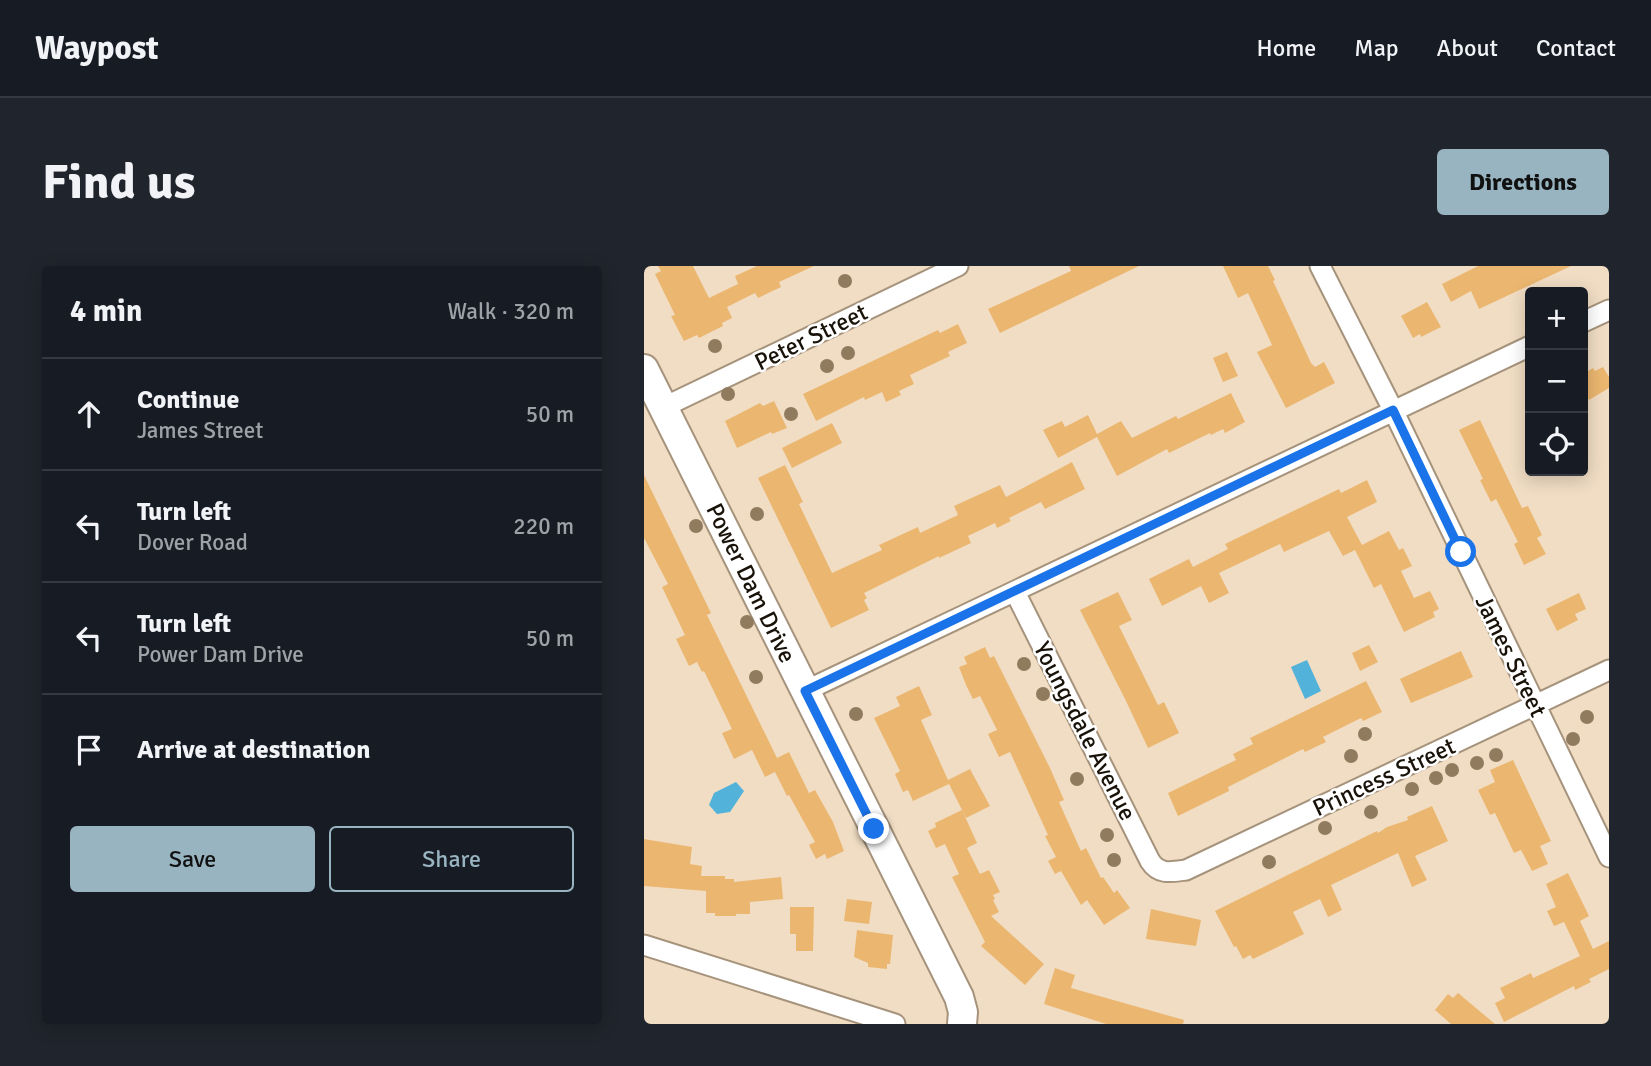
<!DOCTYPE html>
<meta charset="utf-8">
<style>
:root{--surface:#171b24;--page:#20242c;--text:#f1f3f6;--muted:#9ea1a6;--line:#363941;--accent:#98b4c0}
body{margin:0;font-family:Signika,sans-serif;background:var(--page);color:var(--text)}
.controls{position:absolute;right:21px;top:21px;display:grid;overflow:hidden;border-radius:7px;box-shadow:0 4px 18px #0003}
.controls button{width:63px;height:63px;display:grid;place-items:center;padding:0;border:0;border-bottom:2px solid var(--line);background:var(--surface);color:var(--text);font:35px sans-serif}
.stop{position:absolute;width:21px;height:21px;margin:-16px;border:5px solid #1a73e8;border-radius:50%;background:#fff}
.stop.end{background:#1a73e8;border-color:#fff;box-shadow:0 2px 7px #0008}
.list{margin:0;padding:0;list-style:none}
h2{display:flex;justify-content:space-between;align-items:center;height:91px;margin:0;padding:0 28px;font-size:30px}
h2 small{font-size:23px;font-weight:400;color:var(--muted)}
.list li{display:grid;grid-template-columns:46px 1fr auto;gap:21px;align-items:center;box-sizing:border-box;height:112px;padding:0 28px;border-top:2px solid var(--line)}
.list b{display:block;font-size:26px;white-space:nowrap}
.list p{margin:0;font-size:23px;white-space:nowrap;color:var(--muted)}
.list em{font-size:23px;font-style:normal;color:var(--muted)}
.actions{display:flex;gap:14px;padding:21px 28px}
.actions a{flex:1;padding:16px 0;border:2px solid var(--accent);border-radius:7px;text-align:center;font-size:24px;color:var(--accent)}
.actions .main{background:var(--accent);color:#111}
.icon{flex:none;width:38px;height:38px;fill:none;stroke:currentColor;stroke-width:2;stroke-linecap:round;stroke-linejoin:round}
.map{position:relative;flex:none;width:965px;height:758px;overflow:hidden;border-radius:7px}
header{display:flex;align-items:center;gap:42px;box-sizing:border-box;height:98px;padding:0 35px;background:var(--surface);border-bottom:2px solid var(--line)}
header strong{font-size:33px}
nav{display:flex;gap:38px;margin-inline-start:auto;font-size:24px}
.intro{display:flex;align-items:center;justify-content:space-between;box-sizing:border-box;height:168px;padding:0 42px}
h1{margin:0;font-size:49px}
.button{padding:18px 32px;border-radius:7px;background:var(--accent);color:#111;font-size:24px;font-weight:700}
main{display:flex;gap:42px;padding:0 42px}
aside{flex:1;background:var(--surface);border-radius:7px;box-shadow:0 4px 18px #0003}
.map>svg:first-child{display:block}
.water{fill:#52b2da}
.building{fill:#ebb770}
.lines{fill:none;stroke-linecap:round;stroke-linejoin:round}
.minor-casing{stroke:#a6937c;stroke-width:23}
.secondary-casing{stroke:#a6937c;stroke-width:32}
.minor{stroke:#fff;stroke-width:19}
.secondary{stroke:#fff;stroke-width:28}
.tree{fill:#907b5f}
.route{stroke:#1a73e8;stroke-width:9}
.labels{text-anchor:middle;dominant-baseline:central;stroke-width:5;stroke-linejoin:round;paint-order:stroke}
.street-label{font-size:24px;fill:#181209;stroke:#fff}
</style>
<header>
<strong>Waypost</strong>
<nav><a>Home</a><a>Map</a><a>About</a><a>Contact</a></nav>
</header>
<div class="intro"><h1>Find us</h1><a class="button">Directions</a></div>
<main>
<aside>
<h2>4 min<small>Walk · 320 m</small></h2>
<ul class="list">
<li><svg class="icon" aria-label="ahead" viewBox="0 0 24 24"><path d="M12 20V5M6 11l6-6 6 6"/></svg><div><b>Continue</b><p>James Street</p></div><em>50 m</em></li>
<li><svg class="icon" aria-label="left" viewBox="0 0 24 24"><path d="M17 20v-9H6M10 6l-5 5 5 5"/></svg><div><b>Turn left</b><p>Dover Road</p></div><em>220 m</em></li>
<li><svg class="icon" aria-label="left" viewBox="0 0 24 24"><path d="M17 20v-9H6M10 6l-5 5 5 5"/></svg><div><b>Turn left</b><p>Power Dam Drive</p></div><em>50 m</em></li>
<li><svg class="icon" aria-label="arrive" viewBox="0 0 24 24"><path d="M6 21V4h12l-3 4 3 4H6"/></svg><div><b>Arrive at destination</b></div></li>
</ul>
<div class="actions"><a class="main">Save</a><a>Share</a></div>
</aside>
<div class="map">
<svg width="965" height="758" viewBox="0 0 965 758">
<rect width="100%" height="100%" fill="#f1ddc4"/>
<g class="water">
<polygon points="663,394 677,425 661,433 647,401"/>
<polygon points="92,516 100,525 86,546 73,548 65,539 70,527"/>
</g>
<g class="building">
<polygon points="14,0 49,0 65,32 94,18 91,10 113,0 170,0 135,16 137,21 114,32 111,27 83,41 88,52 78,57 79,60 55,72 53,69 40,75 27,50 31,49 11,8 17,5"/>
<polygon points="425,0 495,0 356,67 344,43 427,5"/>
<polygon points="579,0 624,0 631,14 629,15 667,97 671,101 680,96 691,117 642,142 613,86 628,79 604,27 594,32"/>
<polygon points="834,0 927,0 835,43 827,25 807,36 798,18"/>
<polygon points="783,36 797,61 777,71 776,68 769,72 757,50"/>
<polygon points="314,58 323,77 304,86 306,90 266,109 270,118 255,125 257,129 242,136 238,126 221,134 220,131 172,155 159,128 294,64 296,67"/>
<polygon points="583,86 594,110 579,116 569,92"/>
<polygon points="959,101 965,111 965,122 945,134 939,123 939,108 949,102 951,105"/>
<polygon points="587,127 601,156 581,167 579,163 567,169 566,167 525,187 523,183 473,210 453,171 414,192 399,164 418,155 421,161 444,149 453,168 477,155 488,172 532,150 534,153"/>
<polygon points="130,135 143,162 128,168 127,166 93,182 81,155 116,137 119,140"/>
<polygon points="836,154 878,242 884,240 898,269 893,272 902,288 880,299 870,278 874,276 852,233 847,236 836,214 839,213 815,164"/>
<polygon points="188,157 198,177 148,202 138,182"/>
<polygon points="428,196 441,223 401,243 397,236 365,252 367,255 353,262 351,257 324,270 327,277 295,292 295,290 220,327 223,332 220,334 225,344 187,362 114,212 141,199 159,236 155,238 188,307 238,284 235,279 274,261 276,267 314,249 310,240 356,219 362,231"/>
<polygon points="0,209 67,347 63,349 133,492 145,486 165,527 171,524 189,556 200,585 183,593 181,588 172,593 165,579 171,576 145,529 143,530 131,506 121,511 108,484 90,493 78,467 88,463 60,405 58,406 53,396 45,400 32,373 41,369 18,321 24,318 0,272"/>
<polygon points="723,214 733,236 703,251 718,279 745,265 755,284 759,282 768,300 757,305 770,332 786,325 795,343 789,346 791,351 760,366 737,318 730,322 711,284 699,290 685,265 640,286 636,278 575,307 585,327 565,337 557,320 518,340 505,313 545,293 549,301 584,283 581,278 695,223 697,227"/>
<polygon points="474,326 488,354 475,360 514,439 520,436 535,467 504,482 482,435 436,344"/>
<polygon points="935,327 942,343 931,348 934,354 913,365 902,343"/>
<polygon points="725,379 734,396 716,405 708,387"/>
<polygon points="341,381 346,392 350,390 406,502 420,534 415,536 437,585 442,582 457,612 459,611 470,627 473,624 486,642 460,659 443,634 437,639 417,605 411,608 404,595 412,591 401,570 404,569 366,486 355,491 344,468 353,464 336,430 329,433 322,419 315,401 323,398 320,391"/>
<polygon points="817,385 829,411 767,437 756,413"/>
<polygon points="722,415 738,446 719,455 717,452 679,471 682,476 661,486 659,483 584,521 585,525 534,550 524,527 592,494 589,488 609,478 606,472"/>
<polygon points="275,420 288,449 277,454 304,514 326,503 346,540 322,552 305,518 269,535 264,524 259,526 251,508 256,505 230,452 256,440 252,431"/>
<polygon points="869,494 907,575 896,580 904,598 888,605 877,584 870,587 851,547 846,549 834,524 851,516 846,504"/>
<polygon points="788,540 804,575 771,590 783,614 768,621 754,587 687,619 698,644 684,651 676,633 649,646 660,668 609,693 606,689 599,693 592,680 590,681 571,645 733,565 734,567 743,561 764,554 763,551"/>
<polygon points="318,544 333,577 323,582 336,608 345,604 356,626 349,629 351,633 349,634 355,646 347,650 400,698 381,719 337,680 341,676 308,611 315,608 301,578 292,582 284,565 292,561 291,557"/>
<polygon points="0,573 48,581 46,598 58,600 57,610 81,610 81,613 90,613 90,616 137,611 139,633 106,636 106,648 92,648 92,650 71,650 71,647 62,647 62,625 0,620"/>
<polygon points="924,607 945,650 936,655 949,683 965,675 965,703 945,713 947,716 931,724 930,720 860,756 851,737 861,732 856,722 887,707 889,712 936,690 920,656 910,660 903,645 912,641 902,618"/>
<polygon points="203,633 228,636 225,658 200,655"/>
<polygon points="146,641 170,641 169,685 152,685 152,668 146,668"/>
<polygon points="507,643 557,654 552,680 502,673"/>
<polygon points="213,664 249,669 246,698 243,698 243,703 224,701 224,697 210,691"/>
<polygon points="411,702 431,709 427,722 540,754 539,758 462,758 400,738"/>
<polygon points="814,727 851,758 807,758 791,744 804,728 809,732"/>
</g>
<g class="lines">
<g class="minor-casing">
<g id="minor">
<polyline points="676,0 749,144 965,591"/>
<polyline points="939,56 965,44"/>
<polyline points="20,141 314,0"/>
<path d="M371,326L506,595C515,609 527,606 542,604L965,404"/>
<polyline points="161,425 886,80"/>
<polyline points="0,679 251,758"/>
</g>
</g>
<g class="secondary-casing">
<polyline id="secondary" points="0,103 315,731 319,746 318,758"/>
</g>
<use href="#minor" class="minor"/>
<use href="#secondary" class="secondary"/>
</g>
<g class="tree">
<circle cx="201" cy="15" r="7"/>
<circle cx="71" cy="80" r="7"/>
<circle cx="204" cy="87" r="7"/>
<circle cx="183" cy="100" r="7"/>
<circle cx="84" cy="128" r="7"/>
<circle cx="147" cy="148" r="7"/>
<circle cx="113" cy="248" r="7"/>
<circle cx="52" cy="260" r="7"/>
<circle cx="103" cy="356" r="7"/>
<circle cx="380" cy="398" r="7"/>
<circle cx="112" cy="411" r="7"/>
<circle cx="399" cy="428" r="7"/>
<circle cx="212" cy="448" r="7"/>
<circle cx="943" cy="451" r="7"/>
<circle cx="721" cy="468" r="7"/>
<circle cx="929" cy="473" r="7"/>
<circle cx="852" cy="489" r="7"/>
<circle cx="707" cy="490" r="7"/>
<circle cx="833" cy="497" r="7"/>
<circle cx="808" cy="504" r="7"/>
<circle cx="792" cy="512" r="7"/>
<circle cx="433" cy="513" r="7"/>
<circle cx="768" cy="523" r="7"/>
<circle cx="727" cy="546" r="7"/>
<circle cx="681" cy="562" r="7"/>
<circle cx="463" cy="569" r="7"/>
<circle cx="470" cy="594" r="7"/>
<circle cx="625" cy="596" r="7"/>
</g>
<g class="lines">
<polyline class="route" points="230,563 161,425 749,144 817,286"/>
</g>
<g class="labels">
<g class="street-label">
<text transform="translate(167 71) rotate(-26)">Peter Street</text>
<text transform="translate(107 317) rotate(64)">Power Dam Drive</text>
<text transform="translate(867 390) rotate(64)">James Street</text>
<text transform="translate(441 465) rotate(63)">Youngsdale Avenue</text>
<text transform="translate(740 511) rotate(-25)">Princess Street</text>
</g>
</g>
</svg>
<div class="controls">
<button>+</button>
<button>−</button>
<button><svg class="icon" aria-label="locate" viewBox="0 0 24 24"><circle cx="12" cy="12" r="6"/><path d="M12 2v4M12 18v4M2 12h4M18 12h4"/></svg></button>
</div>
<div class="stop" style="left:817px;top:286px"></div>
<div class="stop end" style="left:230px;top:563px"></div>
</div>
</main>
